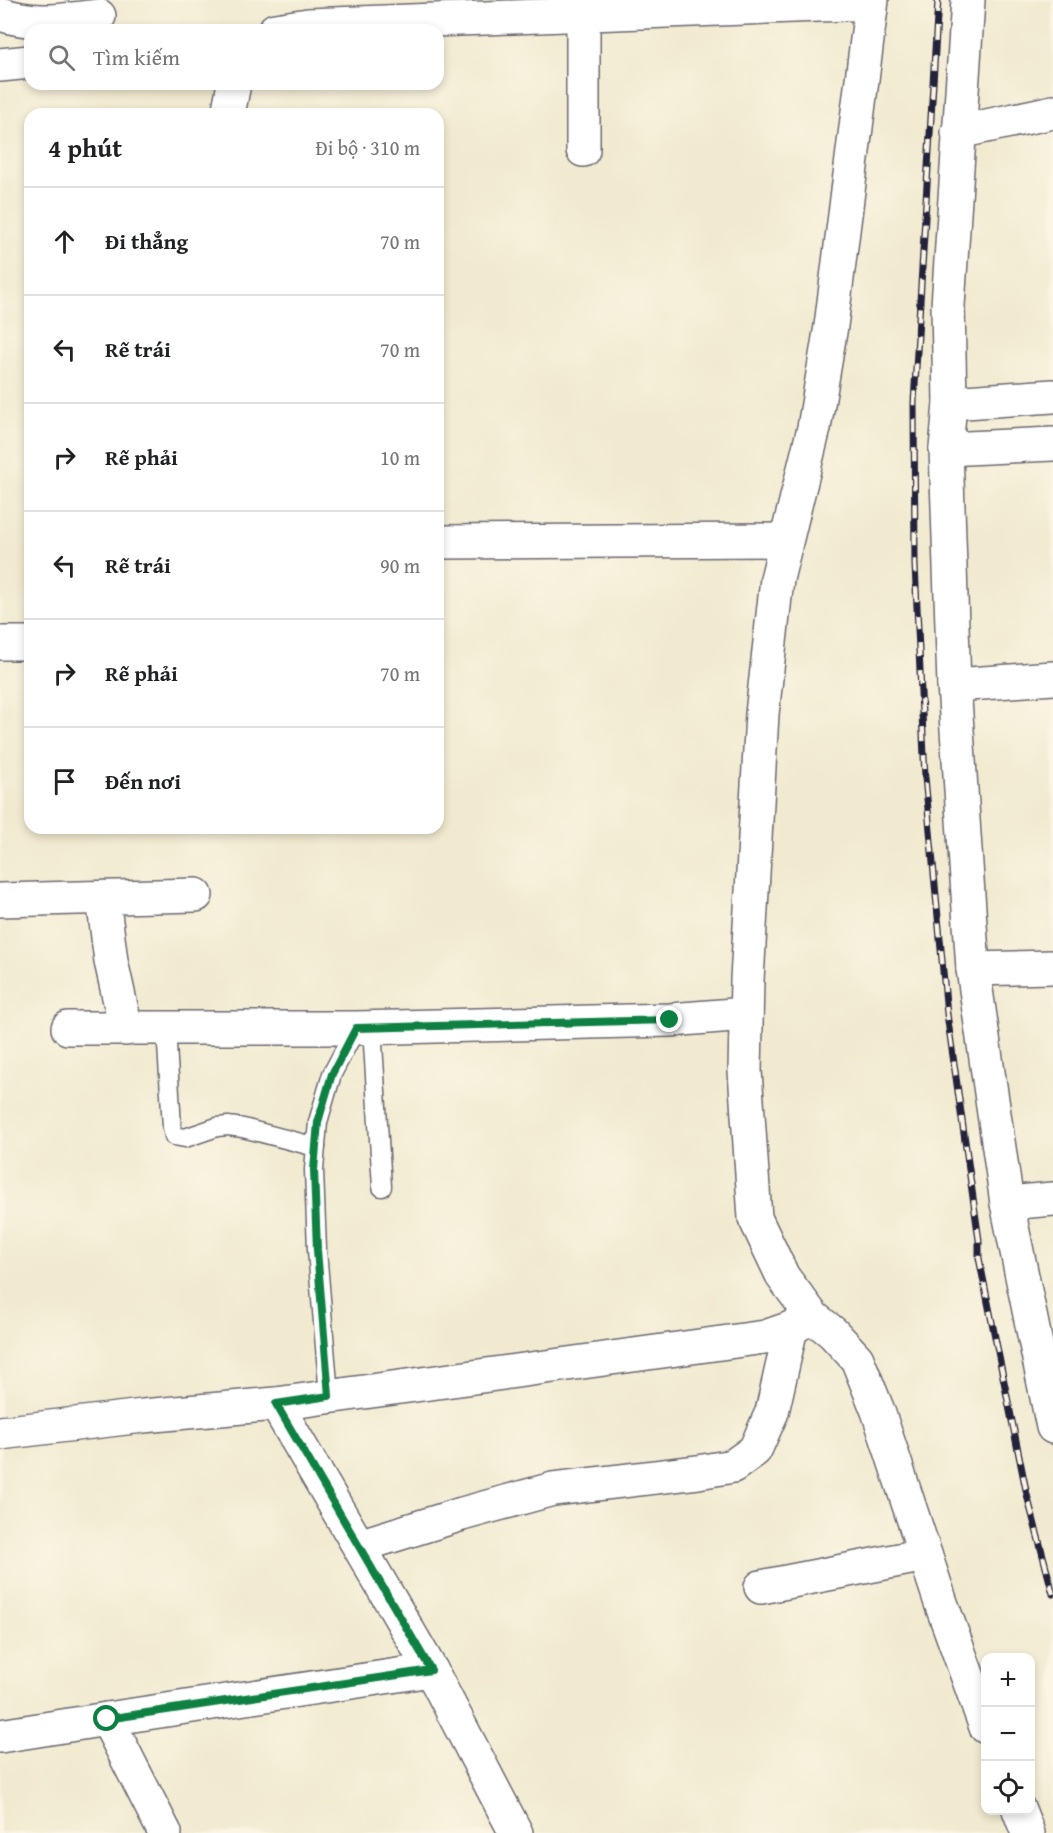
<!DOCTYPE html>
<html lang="vi">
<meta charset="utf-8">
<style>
:root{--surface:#fff;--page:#f6f6f6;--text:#202124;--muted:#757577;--line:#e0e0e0}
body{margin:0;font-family:"Gentium Book Plus",serif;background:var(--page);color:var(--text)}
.controls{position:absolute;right:18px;bottom:18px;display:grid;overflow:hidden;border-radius:12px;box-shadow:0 3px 9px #0003}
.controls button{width:54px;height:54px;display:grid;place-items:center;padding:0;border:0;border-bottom:2px solid var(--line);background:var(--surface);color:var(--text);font:30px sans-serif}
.stop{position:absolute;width:18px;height:18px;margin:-14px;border:4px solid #0b8043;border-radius:50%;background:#fff}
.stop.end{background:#0b8043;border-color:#fff;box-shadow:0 2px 6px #0008}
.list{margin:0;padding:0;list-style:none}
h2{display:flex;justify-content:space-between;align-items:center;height:78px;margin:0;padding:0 24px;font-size:26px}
h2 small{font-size:20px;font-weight:400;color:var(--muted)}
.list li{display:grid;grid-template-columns:39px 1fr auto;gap:18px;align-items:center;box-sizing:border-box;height:108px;padding:0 24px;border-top:2px solid var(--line)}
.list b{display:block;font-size:22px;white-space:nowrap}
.list em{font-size:20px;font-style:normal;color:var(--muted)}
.icon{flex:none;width:33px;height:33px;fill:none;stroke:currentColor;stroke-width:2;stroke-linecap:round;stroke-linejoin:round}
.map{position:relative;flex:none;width:1053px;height:1833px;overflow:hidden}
.search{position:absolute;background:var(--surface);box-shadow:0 3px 9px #0003;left:24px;top:24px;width:420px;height:66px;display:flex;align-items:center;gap:15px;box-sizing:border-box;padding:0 21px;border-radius:18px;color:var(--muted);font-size:22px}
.panel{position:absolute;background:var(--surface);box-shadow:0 3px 9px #0003;left:24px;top:108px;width:420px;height:726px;border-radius:18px}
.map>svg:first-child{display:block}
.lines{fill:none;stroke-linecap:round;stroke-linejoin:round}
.lane-casing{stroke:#6a686f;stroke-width:21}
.street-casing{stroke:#6a686f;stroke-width:36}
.lane{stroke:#fff;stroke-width:18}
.street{stroke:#fff;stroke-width:33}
.rail-casing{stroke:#22223b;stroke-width:7}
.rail{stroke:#fcf5e5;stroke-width:4.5;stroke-dasharray:14;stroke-linecap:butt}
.route{stroke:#0b8043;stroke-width:8}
</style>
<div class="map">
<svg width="1053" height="1833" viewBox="0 0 1053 1833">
<rect width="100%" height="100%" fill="#fcf5e5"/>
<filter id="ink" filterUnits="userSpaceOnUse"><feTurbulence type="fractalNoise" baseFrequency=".0167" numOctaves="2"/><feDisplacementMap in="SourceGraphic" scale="12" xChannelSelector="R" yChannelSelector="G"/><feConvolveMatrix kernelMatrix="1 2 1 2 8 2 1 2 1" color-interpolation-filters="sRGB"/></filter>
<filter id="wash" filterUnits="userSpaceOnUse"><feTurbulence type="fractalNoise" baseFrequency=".008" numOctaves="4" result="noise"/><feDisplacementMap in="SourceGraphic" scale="24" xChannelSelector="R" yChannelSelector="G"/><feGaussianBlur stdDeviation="1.35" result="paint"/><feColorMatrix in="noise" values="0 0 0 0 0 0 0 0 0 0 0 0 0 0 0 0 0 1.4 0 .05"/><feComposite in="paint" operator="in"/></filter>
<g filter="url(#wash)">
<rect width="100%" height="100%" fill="#f1ead0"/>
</g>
<g filter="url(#ink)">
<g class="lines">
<g class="lane-casing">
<g id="lane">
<polyline points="166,1028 172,1127 174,1136 185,1138 217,1127 228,1126 243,1128 316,1147"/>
<polyline points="372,1028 382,1187"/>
<polyline points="329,1396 317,1250 314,1170 318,1122 332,1074 356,1028"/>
</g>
</g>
<g class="street-casing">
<g id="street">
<polyline points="872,0 831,326 814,428 777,579 762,714 747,980 745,1071 755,1218 783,1277 813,1317 833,1333 857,1359 878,1411 941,1603 986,1727"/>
<polyline points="968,0 948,306 950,403 946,449 954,685 973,969 1007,1203 1053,1427"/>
<path d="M0,14C38,26 60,20 99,16"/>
<polyline points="275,30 308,25 871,3"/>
<polyline points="0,65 30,62"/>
<polyline points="228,114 234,84"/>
<polyline points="958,132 1053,112"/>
<polyline points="583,150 583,14"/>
<polyline points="950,403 1053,396"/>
<polyline points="946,449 1053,444"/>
<polyline points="438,542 786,540"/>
<polyline points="0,643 30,643"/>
<polyline points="954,685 1053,678"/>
<polyline points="103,898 111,961 126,1029"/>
<polyline points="0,900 196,895"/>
<polyline points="973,969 1053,967"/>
<polyline points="68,1028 356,1028 670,1020 746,1014"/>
<polyline points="1007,1203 1053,1199"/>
<polyline points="276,1404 431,1670 516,1833"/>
<polyline points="0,1433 143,1416 276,1404 765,1337 791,1328 813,1317"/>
<polyline points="359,1546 462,1514 553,1489 698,1472 733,1466 755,1450 772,1412 791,1328"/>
<polyline points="761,1587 925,1555"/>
<polyline points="0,1736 107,1719"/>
<polyline points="1019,1810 1028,1833"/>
<polyline points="165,1833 107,1719 431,1670"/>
</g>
</g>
<use href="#lane" class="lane"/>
<use href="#street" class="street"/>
<g class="rail-casing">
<polyline id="rail" points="938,0 914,402 915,565 925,777 947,1014 979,1240 979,1258 1027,1495 1053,1594"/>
</g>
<use href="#rail" class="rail"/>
</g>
</g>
<g class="lines" filter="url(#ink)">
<polyline class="route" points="107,1719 431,1670 276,1404 329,1396 317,1250 314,1170 318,1122 332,1074 356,1028 670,1020"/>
</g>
</svg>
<div class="controls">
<button>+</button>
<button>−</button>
<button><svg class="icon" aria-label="locate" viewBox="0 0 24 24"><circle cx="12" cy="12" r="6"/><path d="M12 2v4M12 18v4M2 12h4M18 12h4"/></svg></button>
</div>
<div class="stop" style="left:107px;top:1719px"></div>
<div class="stop end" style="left:670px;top:1020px"></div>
<div class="search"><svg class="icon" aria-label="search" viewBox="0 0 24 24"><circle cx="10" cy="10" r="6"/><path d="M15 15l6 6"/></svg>Tìm kiếm</div>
<section class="panel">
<h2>4 phút<small>Đi bộ · 310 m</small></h2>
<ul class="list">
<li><svg class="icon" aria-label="ahead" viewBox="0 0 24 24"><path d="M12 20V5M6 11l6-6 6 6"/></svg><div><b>Đi thẳng</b></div><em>70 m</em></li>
<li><svg class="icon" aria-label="left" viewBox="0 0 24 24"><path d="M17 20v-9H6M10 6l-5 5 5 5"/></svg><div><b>Rẽ trái</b></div><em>70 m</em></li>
<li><svg class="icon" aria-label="right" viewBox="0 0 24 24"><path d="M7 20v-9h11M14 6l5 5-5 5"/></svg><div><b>Rẽ phải</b></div><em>10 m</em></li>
<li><svg class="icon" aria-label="left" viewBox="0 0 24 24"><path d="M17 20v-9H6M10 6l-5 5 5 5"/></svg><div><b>Rẽ trái</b></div><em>90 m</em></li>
<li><svg class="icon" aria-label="right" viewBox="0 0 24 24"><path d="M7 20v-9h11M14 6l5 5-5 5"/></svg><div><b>Rẽ phải</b></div><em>70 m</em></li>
<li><svg class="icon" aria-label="arrive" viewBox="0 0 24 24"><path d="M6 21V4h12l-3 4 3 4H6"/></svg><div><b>Đến nơi</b></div></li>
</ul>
</section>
</div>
